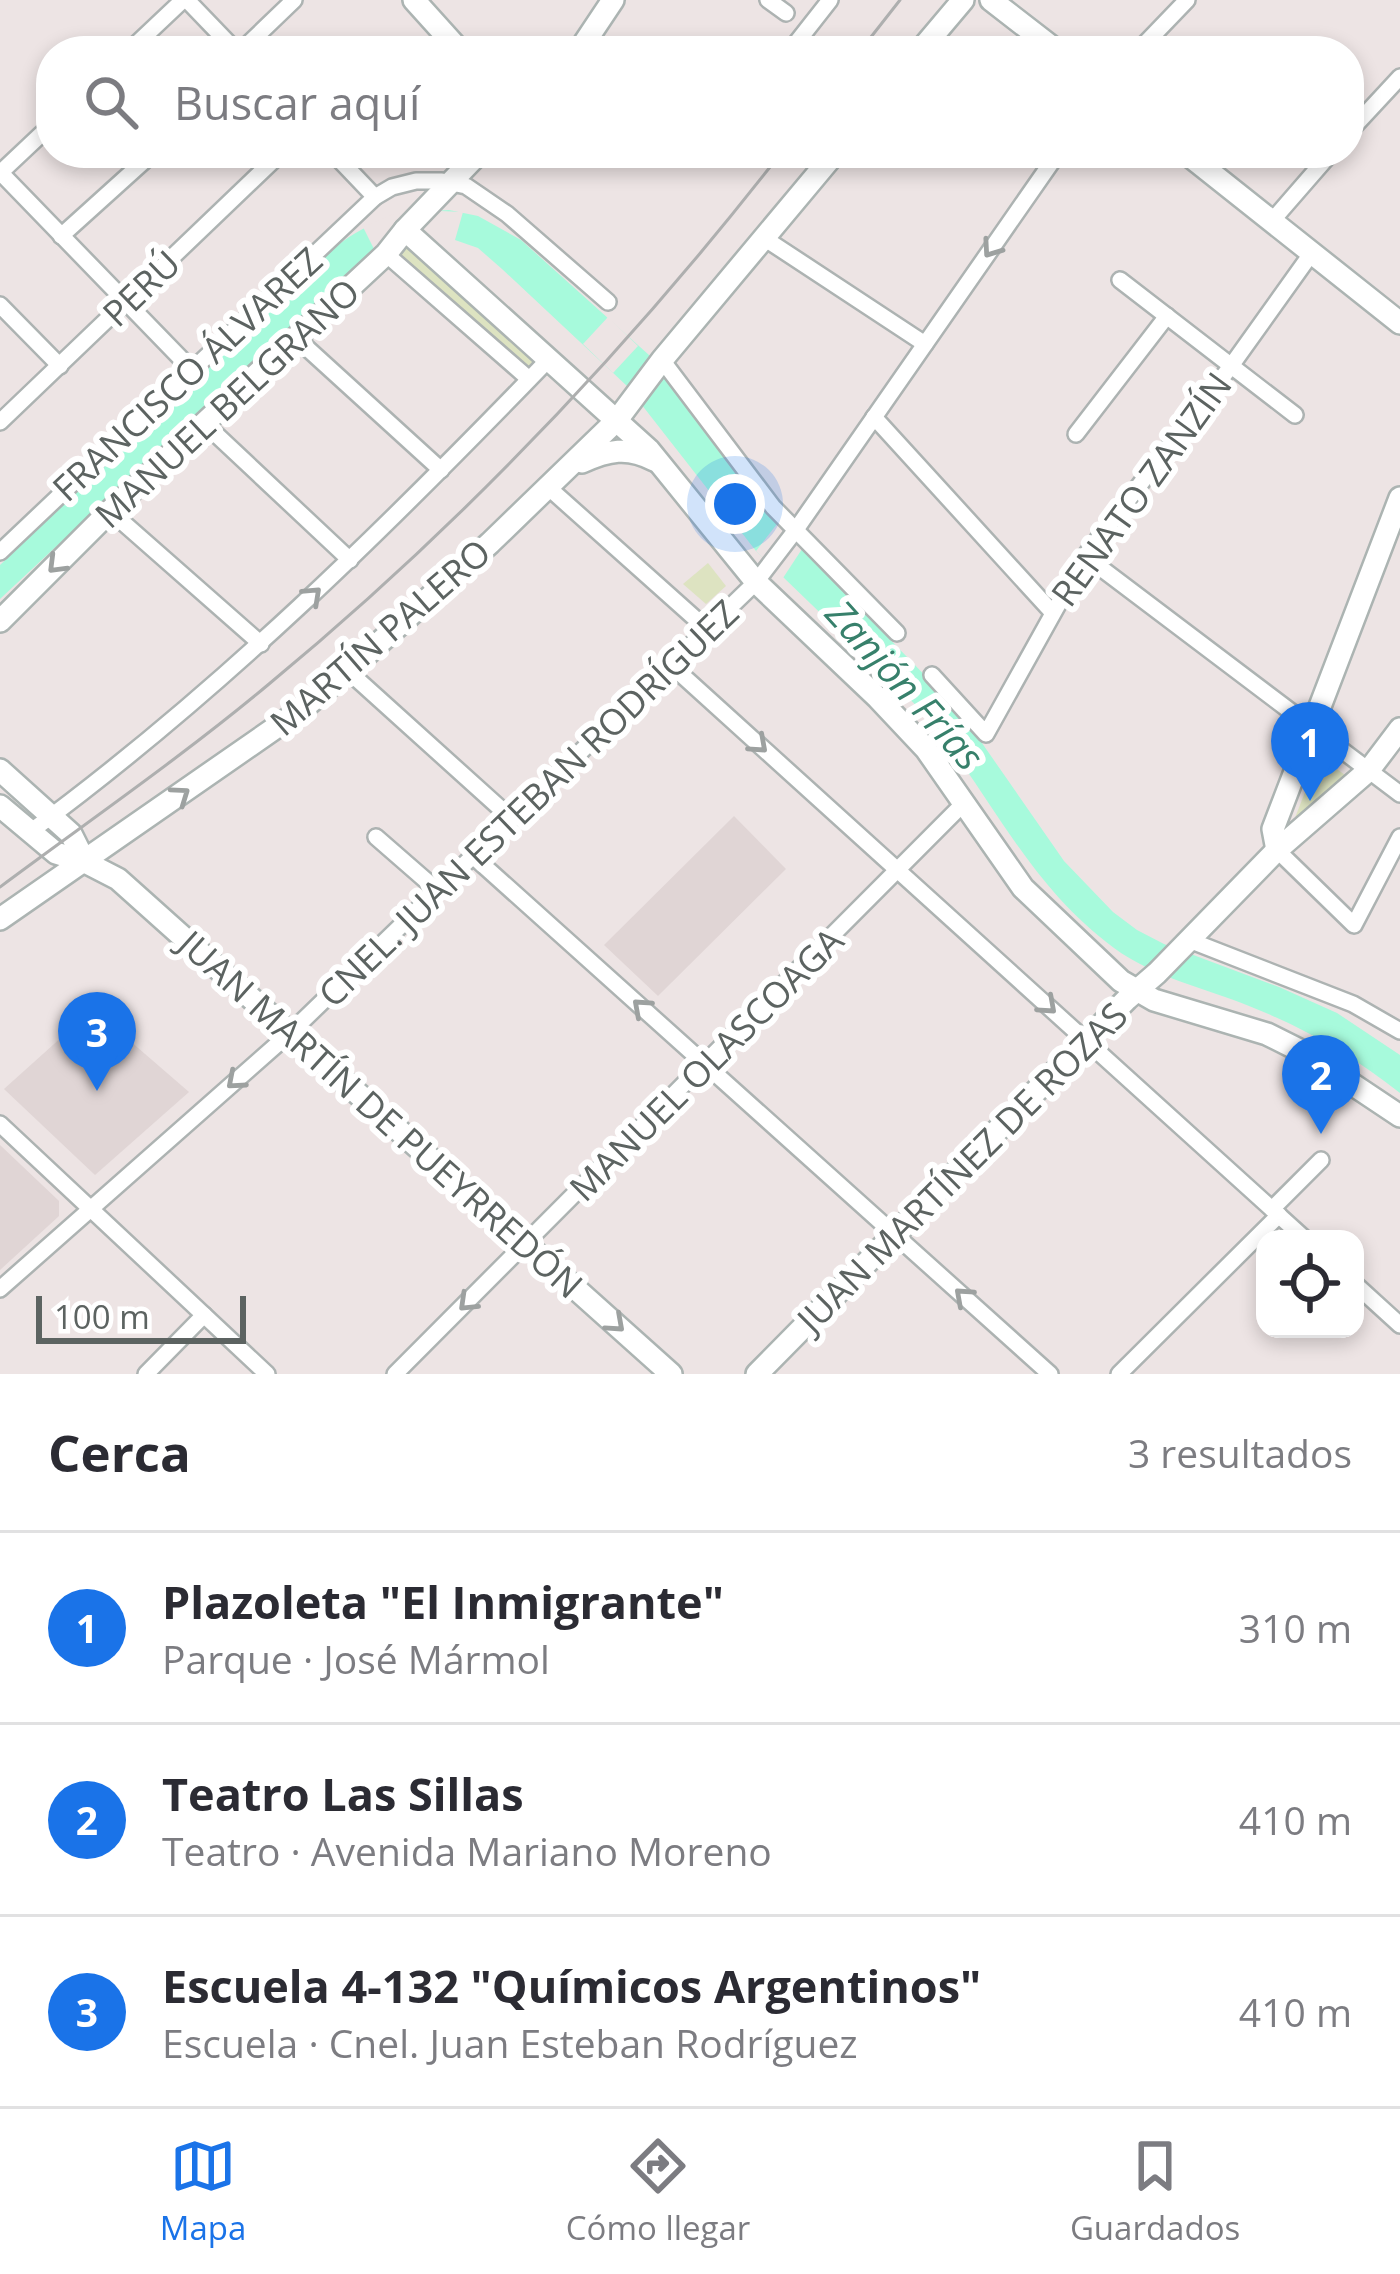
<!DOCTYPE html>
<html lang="es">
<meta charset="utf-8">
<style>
:root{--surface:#fff;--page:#f7f7f7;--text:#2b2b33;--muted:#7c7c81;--line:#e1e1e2;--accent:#1a73e8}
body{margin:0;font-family:"Open Sans",sans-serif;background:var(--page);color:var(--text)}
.controls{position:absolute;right:36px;bottom:36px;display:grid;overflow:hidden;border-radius:24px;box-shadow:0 6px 18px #0003}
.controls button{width:108px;height:108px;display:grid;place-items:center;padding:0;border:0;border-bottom:3px solid var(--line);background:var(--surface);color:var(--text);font:60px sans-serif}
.scale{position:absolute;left:36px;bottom:30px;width:210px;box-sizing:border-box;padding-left:12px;border:6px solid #5c6361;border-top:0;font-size:33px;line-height:42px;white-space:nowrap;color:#5c6361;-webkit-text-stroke:9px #fff;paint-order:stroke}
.you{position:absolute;left:735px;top:504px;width:42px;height:42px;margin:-30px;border:9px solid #fff;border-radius:50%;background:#1a73e8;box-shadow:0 0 0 18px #1a73e833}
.badge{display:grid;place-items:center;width:78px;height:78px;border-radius:50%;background:var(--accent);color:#fff;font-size:39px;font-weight:700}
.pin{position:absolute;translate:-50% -99px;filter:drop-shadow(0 3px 6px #0008)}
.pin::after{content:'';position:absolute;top:63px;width:42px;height:36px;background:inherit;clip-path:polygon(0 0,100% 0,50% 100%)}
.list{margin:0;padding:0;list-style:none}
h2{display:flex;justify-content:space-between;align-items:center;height:156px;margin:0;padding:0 48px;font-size:51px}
h2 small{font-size:39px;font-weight:400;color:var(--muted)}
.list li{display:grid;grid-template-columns:78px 1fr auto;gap:36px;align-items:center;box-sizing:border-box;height:192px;padding:0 48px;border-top:3px solid var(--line)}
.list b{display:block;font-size:45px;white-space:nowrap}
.list p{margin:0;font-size:39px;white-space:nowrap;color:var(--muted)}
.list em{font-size:39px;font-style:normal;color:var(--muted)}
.icon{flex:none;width:66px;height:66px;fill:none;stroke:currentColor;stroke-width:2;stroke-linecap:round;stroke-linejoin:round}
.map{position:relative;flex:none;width:1400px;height:1374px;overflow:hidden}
.search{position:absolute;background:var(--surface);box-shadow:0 6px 18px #0003;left:36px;right:36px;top:36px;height:132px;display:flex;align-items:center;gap:30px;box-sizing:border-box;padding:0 42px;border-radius:48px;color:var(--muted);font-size:45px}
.sheet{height:732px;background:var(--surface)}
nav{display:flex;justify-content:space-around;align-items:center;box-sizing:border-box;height:168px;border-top:3px solid var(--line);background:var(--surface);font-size:33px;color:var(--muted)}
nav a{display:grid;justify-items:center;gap:6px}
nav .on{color:var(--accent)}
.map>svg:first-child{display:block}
.education{fill:#e0d5d5}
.green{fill:#dde3c1}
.water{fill:#a7fadc}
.pier{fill:#ede4e4}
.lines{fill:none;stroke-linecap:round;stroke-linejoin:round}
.street-casing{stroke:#adb3b2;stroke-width:20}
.secondary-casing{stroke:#acb4b2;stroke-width:26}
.street{stroke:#fff;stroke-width:15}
.secondary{stroke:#fff;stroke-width:21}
.tram{stroke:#aeafaf;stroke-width:3}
.oneway{stroke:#9da1a0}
.labels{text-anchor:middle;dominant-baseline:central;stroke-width:12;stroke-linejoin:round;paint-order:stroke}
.street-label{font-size:36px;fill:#5c6361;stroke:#fff}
.water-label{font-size:39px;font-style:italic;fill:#37806b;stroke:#fff}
</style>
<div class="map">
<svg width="1400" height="1374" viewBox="0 0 1400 1374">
<rect width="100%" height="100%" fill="#ede4e4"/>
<g class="education">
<polygon points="734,816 786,869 658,996 604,945"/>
<polygon points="93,1009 189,1092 95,1175 4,1089"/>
<polygon points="0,1145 59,1201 59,1216 0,1270"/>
</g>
<g class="green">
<polygon points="405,230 548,360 529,379 386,254"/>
<polygon points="708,563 726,586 706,604 683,584"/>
<polygon points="1319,756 1345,775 1291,828"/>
</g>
<path class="water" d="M449,210L478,216L521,240L649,355L767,513L944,695L975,733L1064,861L1113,912L1137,930L1164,944L1279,987L1337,1013L1400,1055V1093C1353,1056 1305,1028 1249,1006C1203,987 1155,978 1114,948C1025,882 991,793 923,712L756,551L627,386L502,269L478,248L455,240L424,239L374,249L0,599V565L334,248C374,217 400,213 449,210Z"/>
<g class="pier">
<polygon points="418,210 463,212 455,240 414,240 374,249 363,227 391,215"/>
<polygon points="608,317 638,346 613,373 583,344"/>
<polygon points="777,524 802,549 783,578 756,551"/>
</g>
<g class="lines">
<g class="street-casing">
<g id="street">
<polyline points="187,0 236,51"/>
<polyline points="768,0 786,13"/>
<polyline points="129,51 183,0"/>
<polyline points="241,51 294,0"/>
<polyline points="790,51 830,0"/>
<polyline points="1138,51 1187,0"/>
<polyline points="1349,132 1400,77"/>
<polyline points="333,153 375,197"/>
<polyline points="0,172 192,370"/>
<polyline points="0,173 51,125"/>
<polyline points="1271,222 1331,153"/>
<polyline points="61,236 153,153"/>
<polyline points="764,238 925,344"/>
<polyline points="386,254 529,379"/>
<polyline points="1120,280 1295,415"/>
<polyline points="0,305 60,366"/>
<polyline points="296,338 441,470"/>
<polyline points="662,360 773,507 897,633"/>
<polyline points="874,417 1052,612"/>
<polyline points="0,422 281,153"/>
<polyline points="204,423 350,560"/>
<polyline points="1076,434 1167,316"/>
<polyline points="549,488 708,630"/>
<polyline points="110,511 261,644"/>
<polyline points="0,552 375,197 392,187 416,181 442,181 466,186 507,214 608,302"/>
<polyline points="1085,556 1400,794"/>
<polyline points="672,666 1305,1239"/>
<polyline points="348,671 512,819"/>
<polyline points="932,675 986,734 1085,556 1231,366 1311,254"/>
<path d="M30,832C219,693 386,528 548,360"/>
<polyline points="376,837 438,891"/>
<polyline points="1277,850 1354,925 1400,837"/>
<polyline points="473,856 1050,1374"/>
<polyline points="1189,940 1353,1004 1400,1031"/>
<polyline points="0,1124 267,1374"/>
<polyline points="1272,1209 1321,1160"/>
<polyline points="1355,1284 1400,1325"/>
<polyline points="0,1289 290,1033 756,582 795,531 1058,153"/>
<polyline points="146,1374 204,1315"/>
<polyline points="395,1374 964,803"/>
<polyline points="1119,1374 1279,1215"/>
</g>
</g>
<g class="secondary-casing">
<g id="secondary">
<polyline points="414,0 460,51"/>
<polyline points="991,0 1057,51"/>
<polyline points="579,51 613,0"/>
<polyline points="920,51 963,0"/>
<polyline points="1186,153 1400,323"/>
<polyline points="405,230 649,450 756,582 878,698 926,749 1023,888 1121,981 1154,1000 1267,1034 1307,1054 1400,1116"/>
<path d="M582,462C608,450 628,446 654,460"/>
<polyline points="0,621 110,511 386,254 405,230 479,153"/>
<polyline points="0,770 71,834 85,862"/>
<polyline points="0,806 56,853 85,862 118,879 671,1374"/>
<polyline points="1277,850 1273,829 1400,498"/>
<polyline points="0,919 301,710 348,671 490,543 617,420 662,360 835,153"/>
<polyline points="757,1374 1127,999 1157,973 1277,850 1369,770 1400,729"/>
</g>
</g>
<use href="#street" class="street"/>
<use href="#secondary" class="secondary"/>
<g class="tram">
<polyline points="860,51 900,0"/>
<path d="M0,887C90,820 183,756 269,684C459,527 630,347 781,153"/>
</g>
</g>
<defs><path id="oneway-chevron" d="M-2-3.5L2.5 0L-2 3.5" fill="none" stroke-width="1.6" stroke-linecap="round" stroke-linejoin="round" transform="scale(3)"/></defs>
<g class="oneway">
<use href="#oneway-chevron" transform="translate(991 249) rotate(125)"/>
<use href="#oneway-chevron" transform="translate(56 565) rotate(135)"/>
<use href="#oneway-chevron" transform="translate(313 595) rotate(-43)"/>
<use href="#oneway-chevron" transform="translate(759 745) rotate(42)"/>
<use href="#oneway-chevron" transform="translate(181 795) rotate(-35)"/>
<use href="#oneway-chevron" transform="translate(1048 1006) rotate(42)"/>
<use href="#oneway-chevron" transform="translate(641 1007) rotate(-138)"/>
<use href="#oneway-chevron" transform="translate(235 1081) rotate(139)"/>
<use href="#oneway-chevron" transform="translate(963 1296) rotate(-138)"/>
<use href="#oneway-chevron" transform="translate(467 1303) rotate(136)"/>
<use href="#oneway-chevron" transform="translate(616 1324) rotate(42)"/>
</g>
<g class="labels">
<g class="street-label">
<text transform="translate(141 288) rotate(-44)">PERÚ</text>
<text transform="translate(187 374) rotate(-43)">FRANCISCO ÁLVAREZ</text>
<text transform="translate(227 403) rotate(-43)">MANUEL BELGRANO</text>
<text transform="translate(1141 489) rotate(-54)">RENATO ZANZÍN</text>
<text transform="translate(380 637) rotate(-41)">MARTÍN PALERO</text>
<text transform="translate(528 803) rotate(-44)">CNEL. JUAN ESTEBAN RODRÍGUEZ</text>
<text transform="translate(706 1064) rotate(-45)">MANUEL OLASCOAGA</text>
<text transform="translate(381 1114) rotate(42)">JUAN MARTÍN DE PUEYRREDÓN</text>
<text transform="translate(962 1167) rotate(-45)">JUAN MARTÍNEZ DE ROZAS</text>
</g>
<g class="water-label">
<text transform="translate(906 684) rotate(48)">Zanjón Frías</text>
</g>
</g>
</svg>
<div class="controls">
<button><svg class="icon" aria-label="locate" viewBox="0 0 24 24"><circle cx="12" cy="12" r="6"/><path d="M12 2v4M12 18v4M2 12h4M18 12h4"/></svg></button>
</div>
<div class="scale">100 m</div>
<div class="you"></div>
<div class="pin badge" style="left:1310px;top:801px">1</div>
<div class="pin badge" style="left:1321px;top:1134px">2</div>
<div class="pin badge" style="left:97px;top:1091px">3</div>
<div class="search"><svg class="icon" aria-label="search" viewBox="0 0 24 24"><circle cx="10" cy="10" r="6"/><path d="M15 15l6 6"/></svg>Buscar aquí</div>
</div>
<section class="sheet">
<h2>Cerca<small>3 resultados</small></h2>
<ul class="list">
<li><span class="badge">1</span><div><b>Plazoleta &quot;El Inmigrante&quot;</b><p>Parque · José Mármol</p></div><em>310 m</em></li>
<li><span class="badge">2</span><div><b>Teatro Las Sillas</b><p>Teatro · Avenida Mariano Moreno</p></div><em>410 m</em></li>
<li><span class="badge">3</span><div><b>Escuela 4-132 &quot;Químicos Argentinos&quot;</b><p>Escuela · Cnel. Juan Esteban Rodríguez</p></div><em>410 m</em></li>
</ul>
</section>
<nav>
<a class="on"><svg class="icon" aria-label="map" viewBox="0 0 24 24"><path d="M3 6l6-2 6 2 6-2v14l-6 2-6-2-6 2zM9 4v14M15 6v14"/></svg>Mapa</a>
<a><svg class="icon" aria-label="directions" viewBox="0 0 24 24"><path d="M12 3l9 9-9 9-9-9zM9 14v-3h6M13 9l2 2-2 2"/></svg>Cómo llegar</a>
<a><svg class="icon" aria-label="saved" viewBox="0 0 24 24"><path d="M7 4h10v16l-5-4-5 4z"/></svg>Guardados</a>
</nav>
